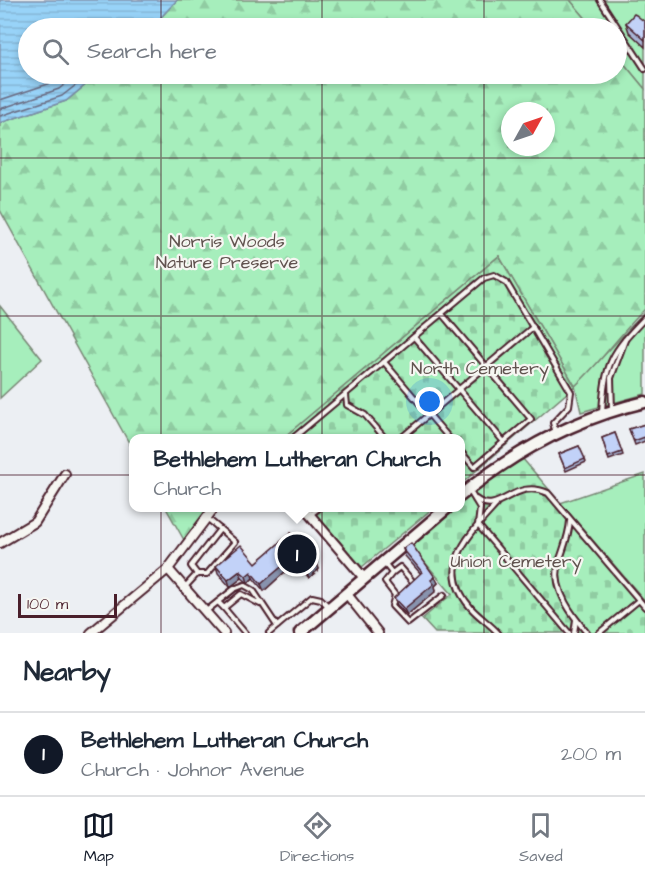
<!DOCTYPE html>
<meta charset="utf-8">
<style>
:root{--surface:#fff;--page:#f6f6f7;--text:#1f2937;--muted:#747a83;--line:#e0e1e3;--accent:#111827}
body{margin:0;font-family:"Architects Daughter",sans-serif;background:var(--page);color:var(--text)}
.compass{position:absolute;left:501px;top:102px;width:54px;height:54px;border-radius:50%;background:var(--surface);box-shadow:0 3px 9px #0003;rotate:50deg}
.scale{position:absolute;left:18px;bottom:15px;width:99px;box-sizing:border-box;padding-left:6px;border:3px solid #4a1f2b;border-top:0;font-size:16px;line-height:21px;white-space:nowrap;color:#4a1f2b;-webkit-text-stroke:4px #f6f6f2;paint-order:stroke}
.you{position:absolute;left:430px;top:402px;width:21px;height:21px;margin:-15px;border:4px solid #fff;border-radius:50%;background:#1a73e8;box-shadow:0 0 0 9px #1a73e833}
.badge{display:grid;place-items:center;width:39px;height:39px;border-radius:50%;background:var(--accent);color:#fff;font-size:20px;font-weight:700}
.pin{position:absolute;translate:-50% -50%;border:3px solid #fff;box-shadow:0 2px 6px #0006}
.popup{position:absolute;left:129px;top:434px;width:336px;height:78px;box-sizing:border-box;display:grid;place-content:center;border-radius:12px;background:var(--surface);filter:drop-shadow(0 2px 4px #0005);font-size:20px;white-space:nowrap;color:var(--muted)}
.popup b{font-size:22px;color:var(--text)}
.popup::after{content:'';position:absolute;left:50%;top:100%;margin-left:-12px;border:12px solid transparent;border-top-color:var(--surface)}
.list{margin:0;padding:0;list-style:none}
h2{display:flex;justify-content:space-between;align-items:center;height:78px;margin:0;padding:0 24px;font-size:26px}
h2 small{font-size:20px;font-weight:400;color:var(--muted)}
.list li{display:grid;grid-template-columns:39px 1fr auto;gap:18px;align-items:center;box-sizing:border-box;height:84px;padding:0 24px;border-top:2px solid var(--line)}
.list b{display:block;font-size:22px;white-space:nowrap}
.list p{margin:0;font-size:20px;white-space:nowrap;color:var(--muted)}
.list em{font-size:20px;font-style:normal;color:var(--muted)}
.icon{flex:none;width:33px;height:33px;fill:none;stroke:currentColor;stroke-width:2;stroke-linecap:round;stroke-linejoin:round}
.map{position:relative;flex:none;width:645px;height:633px;overflow:hidden}
.search{position:absolute;background:var(--surface);box-shadow:0 3px 9px #0003;left:18px;right:18px;top:18px;height:66px;display:flex;align-items:center;gap:15px;box-sizing:border-box;padding:0 21px;border-radius:33px;color:var(--muted);font-size:22px}
.sheet{height:162px;background:var(--surface)}
nav{display:flex;justify-content:space-around;align-items:center;box-sizing:border-box;height:84px;border-top:2px solid var(--line);background:var(--surface);font-size:16px;color:var(--muted)}
nav a{display:grid;justify-items:center;gap:3px}
nav .on{color:var(--accent)}
.map>svg:first-child{display:block}
.green{fill:#a6eebc;stroke:#788674;stroke-width:1.5}
.forest{fill:url(#forest-firs);stroke:#788674;stroke-width:1.5;fill-rule:evenodd}
.cemetery{fill:url(#cemetery-stones);stroke:#788674;stroke-width:1.5}
.water{fill:url(#water-rules);stroke:#798ba6;stroke-width:1.5}
.lines{fill:none;stroke-linecap:round;stroke-linejoin:round}
.shore{stroke:#69677d;stroke-width:1.5}
.lane-casing{stroke:#4a1f2b;stroke-width:8}
.street-casing{stroke:#4a1f2b;stroke-width:12}
.secondary-casing{stroke:#4a1f2b;stroke-width:15}
.lane{stroke:#f6f6f2;stroke-width:4}
.street{stroke:#f6f6f2;stroke-width:8}
.secondary{stroke:#f6f6f2;stroke-width:10}
.wall{fill:#a7b5d5;stroke:#4a1f2b;stroke-width:1.5}
.shaded-wall{fill:#8893ae;stroke:#4a1f2b;stroke-width:1.5}
.building{fill:#c2d2f8;stroke:#4a1f2b;stroke-width:1.5}
.grid{fill:none;stroke:#4a1f2b;stroke-width:1.5;stroke-opacity:0.55}
.labels{text-anchor:middle;dominant-baseline:central;stroke-width:4.5;stroke-linejoin:round;paint-order:stroke}
.park-label{font-size:18px;fill:#61534f;stroke:#f6f6f2}
</style>
<div class="map">
<svg width="645" height="633" viewBox="0 0 645 633">
<defs>
<pattern id="forest-firs" width="22" height="20" patternUnits="userSpaceOnUse" patternTransform="scale(1.5)"><rect width="22" height="20" fill="#a6eebc"/><path d="M5 1l3.5 6h-7zM16 11l3.5 6h-7z" fill="#90cca2"/></pattern>
<pattern id="cemetery-stones" width="16" height="16" patternUnits="userSpaceOnUse" patternTransform="scale(1.5)"><rect width="16" height="16" fill="#a6eebc"/><path d="M2 7V4a2 2 0 0 1 4 0v3zM10 15v-3a2 2 0 0 1 4 0v3z" fill="#90cca2"/></pattern>
<pattern id="water-rules" width="6" height="5" patternUnits="userSpaceOnUse" patternTransform="scale(1.5)"><rect width="6" height="5" fill="#98d3f8"/><path d="M0 2.5h6" fill="none" stroke="#84b5d5"/></pattern>
</defs>
<rect width="100%" height="100%" fill="#eceff3"/>
<filter id="ink" filterUnits="userSpaceOnUse"><feTurbulence type="fractalNoise" baseFrequency=".0167" numOctaves="2"/><feDisplacementMap in="SourceGraphic" scale="12" xChannelSelector="R" yChannelSelector="G"/><feConvolveMatrix kernelMatrix="1 2 1 2 8 2 1 2 1" color-interpolation-filters="sRGB"/></filter>
<g filter="url(#ink)">
<g class="green">
<polygon points="570,0 645,0 645,89 617,55 616,28 594,28"/>
<polygon points="0,306 42,359 0,398"/>
<polygon points="645,312 645,394 581,412 575,386"/>
<polygon points="645,474 645,601 560,503"/>
</g>
<g class="forest">
<polygon points="177,0 570,0 594,28 151,28"/>
<path d="M617,55L645,89V309C620,334 601,362 575,386L499,256L283,438H134L133,450L0,210V123L66,101L99,74H616ZM510,111H546V147H510Z"/>
<polygon points="166,508 209,508 184,540"/>
</g>
<g class="cemetery">
<polygon points="499,256 575,386 461,484 460,438 283,438"/>
<polygon points="522,458 645,601 645,633 435,633 422,619 452,594 410,545 455,508 460,508 461,503"/>
<polygon points="310,508 433,508 362,567"/>
</g>
<polygon class="water" points="0,0 177,0 151,28 28,28 28,74 99,74 66,101 0,123"/>
<g class="lines">
<g class="shore">
<polyline points="0,100 54,82 64,74"/>
<polyline points="0,109 59,89 78,74"/>
<polyline points="0,116 62,96 90,74"/>
</g>
<g class="lane-casing">
<g id="lane">
<polyline points="600,0 645,69"/>
<polyline points="442,314 531,419 474,467 460,451"/>
<polyline points="414,337 504,442"/>
<polyline points="384,362 449,438"/>
<polyline points="346,395 347,405 365,415 385,438"/>
<polyline points="612,410 611,378 625,340"/>
<path d="M602,412C605,363 611,353 645,318"/>
<polyline points="293,438 484,278 494,275 506,282 571,392 569,406 553,423 556,433"/>
<polyline points="401,438 533,327"/>
<polyline points="469,490 480,508 478,525 569,633"/>
<path d="M476,499C500,517 513,477 548,493L645,607"/>
<path d="M496,505C468,536 435,567 471,608C479,617 490,624 498,633"/>
<polyline points="311,514 319,508"/>
<path d="M570,521C569,537 562,551 558,566C553,591 573,616 587,633"/>
<polyline points="385,564 392,573 385,582 395,595 392,606 408,623 444,595"/>
<polyline points="392,573 400,567 414,583"/>
<polyline points="197,574 191,566 220,529"/>
<polyline points="185,587 197,574 207,574 235,542 207,518"/>
<polyline points="218,602 224,608 241,594 260,604"/>
<polyline points="224,608 245,633"/>
<polyline points="205,612 234,589 244,585 253,590 277,626"/>
<polyline points="269,633 312,597 321,599 329,607"/>
<polyline points="574,633 576,620"/>
<polyline points="599,633 639,600"/>
</g>
</g>
<g class="street-casing">
<g id="street">
<polyline points="304,508 364,578"/>
<polyline points="0,543 35,522 65,474"/>
<polyline points="168,569 224,633"/>
<polyline points="346,593 378,633"/>
<polyline points="91,633 168,569 214,508"/>
</g>
</g>
<g class="secondary-casing">
<g id="secondary">
<path d="M460,496C515,451 576,418 645,402"/>
<polyline points="300,633 447,508"/>
</g>
</g>
<use href="#lane" class="lane"/>
<use href="#street" class="street"/>
<use href="#secondary" class="secondary"/>
</g>
<g class="wall">
<polygon points="645,22 645,47 629,32 626,23"/>
<polygon points="645,424 645,441 635,445 629,429"/>
<polygon points="615,433 623,455 609,460 602,438"/>
<polygon points="579,446 586,462 566,471 559,454"/>
<polygon points="291,533 319,569 309,578 294,560 287,566 288,569 264,591 253,578 248,583 242,578 230,587 218,573 216,566 256,563"/>
<polygon points="403,549 438,583 435,586 436,591 407,615 397,605 394,598 421,574 405,556"/>
</g>
<g class="shaded-wall">
<polygon points="291,554 294,560 287,566 288,569 264,591 261,584 284,560"/>
<polygon points="317,563 319,569 309,578 306,571"/>
<polygon points="240,571 242,578 230,587 228,580"/>
<polygon points="251,572 253,578 248,583 246,576"/>
<polygon points="435,577 438,583 435,586 436,591 407,615 404,609"/>
</g>
<g class="building">
<polygon points="634,14 636,15 645,22 645,40 626,23"/>
<polygon points="645,424 645,437 634,441 629,429"/>
<polygon points="615,433 622,452 608,457 602,438"/>
<polygon points="579,446 585,459 565,468 559,454"/>
<polygon points="291,533 317,563 306,571 291,554 284,560 286,563 261,584 251,572 246,576 240,571 228,580 216,566 241,545 256,563"/>
<polygon points="411,543 435,577 431,580 434,584 404,609 394,598 422,572 403,549"/>
</g>
</g>
<path class="grid" d="M161,0V28M322,0V28M484,0V28M161,74V633M322,74V633M484,74V633M0,158H645M0,316H645M0,475H645"/>
<g class="labels">
<g class="park-label">
<text x="227" y="241">Norris Woods<tspan x="227" dy="21">Nature Preserve</tspan></text>
<text x="480" y="368">North Cemetery</text>
<text x="516" y="561">Union Cemetery</text>
</g>
</g>
</svg>
<svg class="compass" viewBox="-18 -18 36 36"><path d="M0-13l5 13h-10z" fill="#e53935"/><path d="M0 13l5-13h-10z" fill="#747a83"/></svg>
<div class="scale">100 m</div>
<div class="you"></div>
<div class="pin badge" style="left:297px;top:554px">1</div>
<div class="popup"><b>Bethlehem Lutheran Church</b>Church</div>
<div class="search"><svg class="icon" aria-label="search" viewBox="0 0 24 24"><circle cx="10" cy="10" r="6"/><path d="M15 15l6 6"/></svg>Search here</div>
</div>
<section class="sheet">
<h2>Nearby<small></small></h2>
<ul class="list">
<li><span class="badge">1</span><div><b>Bethlehem Lutheran Church</b><p>Church · Johnor Avenue</p></div><em>200 m</em></li>
</ul>
</section>
<nav>
<a class="on"><svg class="icon" aria-label="map" viewBox="0 0 24 24"><path d="M3 6l6-2 6 2 6-2v14l-6 2-6-2-6 2zM9 4v14M15 6v14"/></svg>Map</a>
<a><svg class="icon" aria-label="directions" viewBox="0 0 24 24"><path d="M12 3l9 9-9 9-9-9zM9 14v-3h6M13 9l2 2-2 2"/></svg>Directions</a>
<a><svg class="icon" aria-label="saved" viewBox="0 0 24 24"><path d="M7 4h10v16l-5-4-5 4z"/></svg>Saved</a>
</nav>
